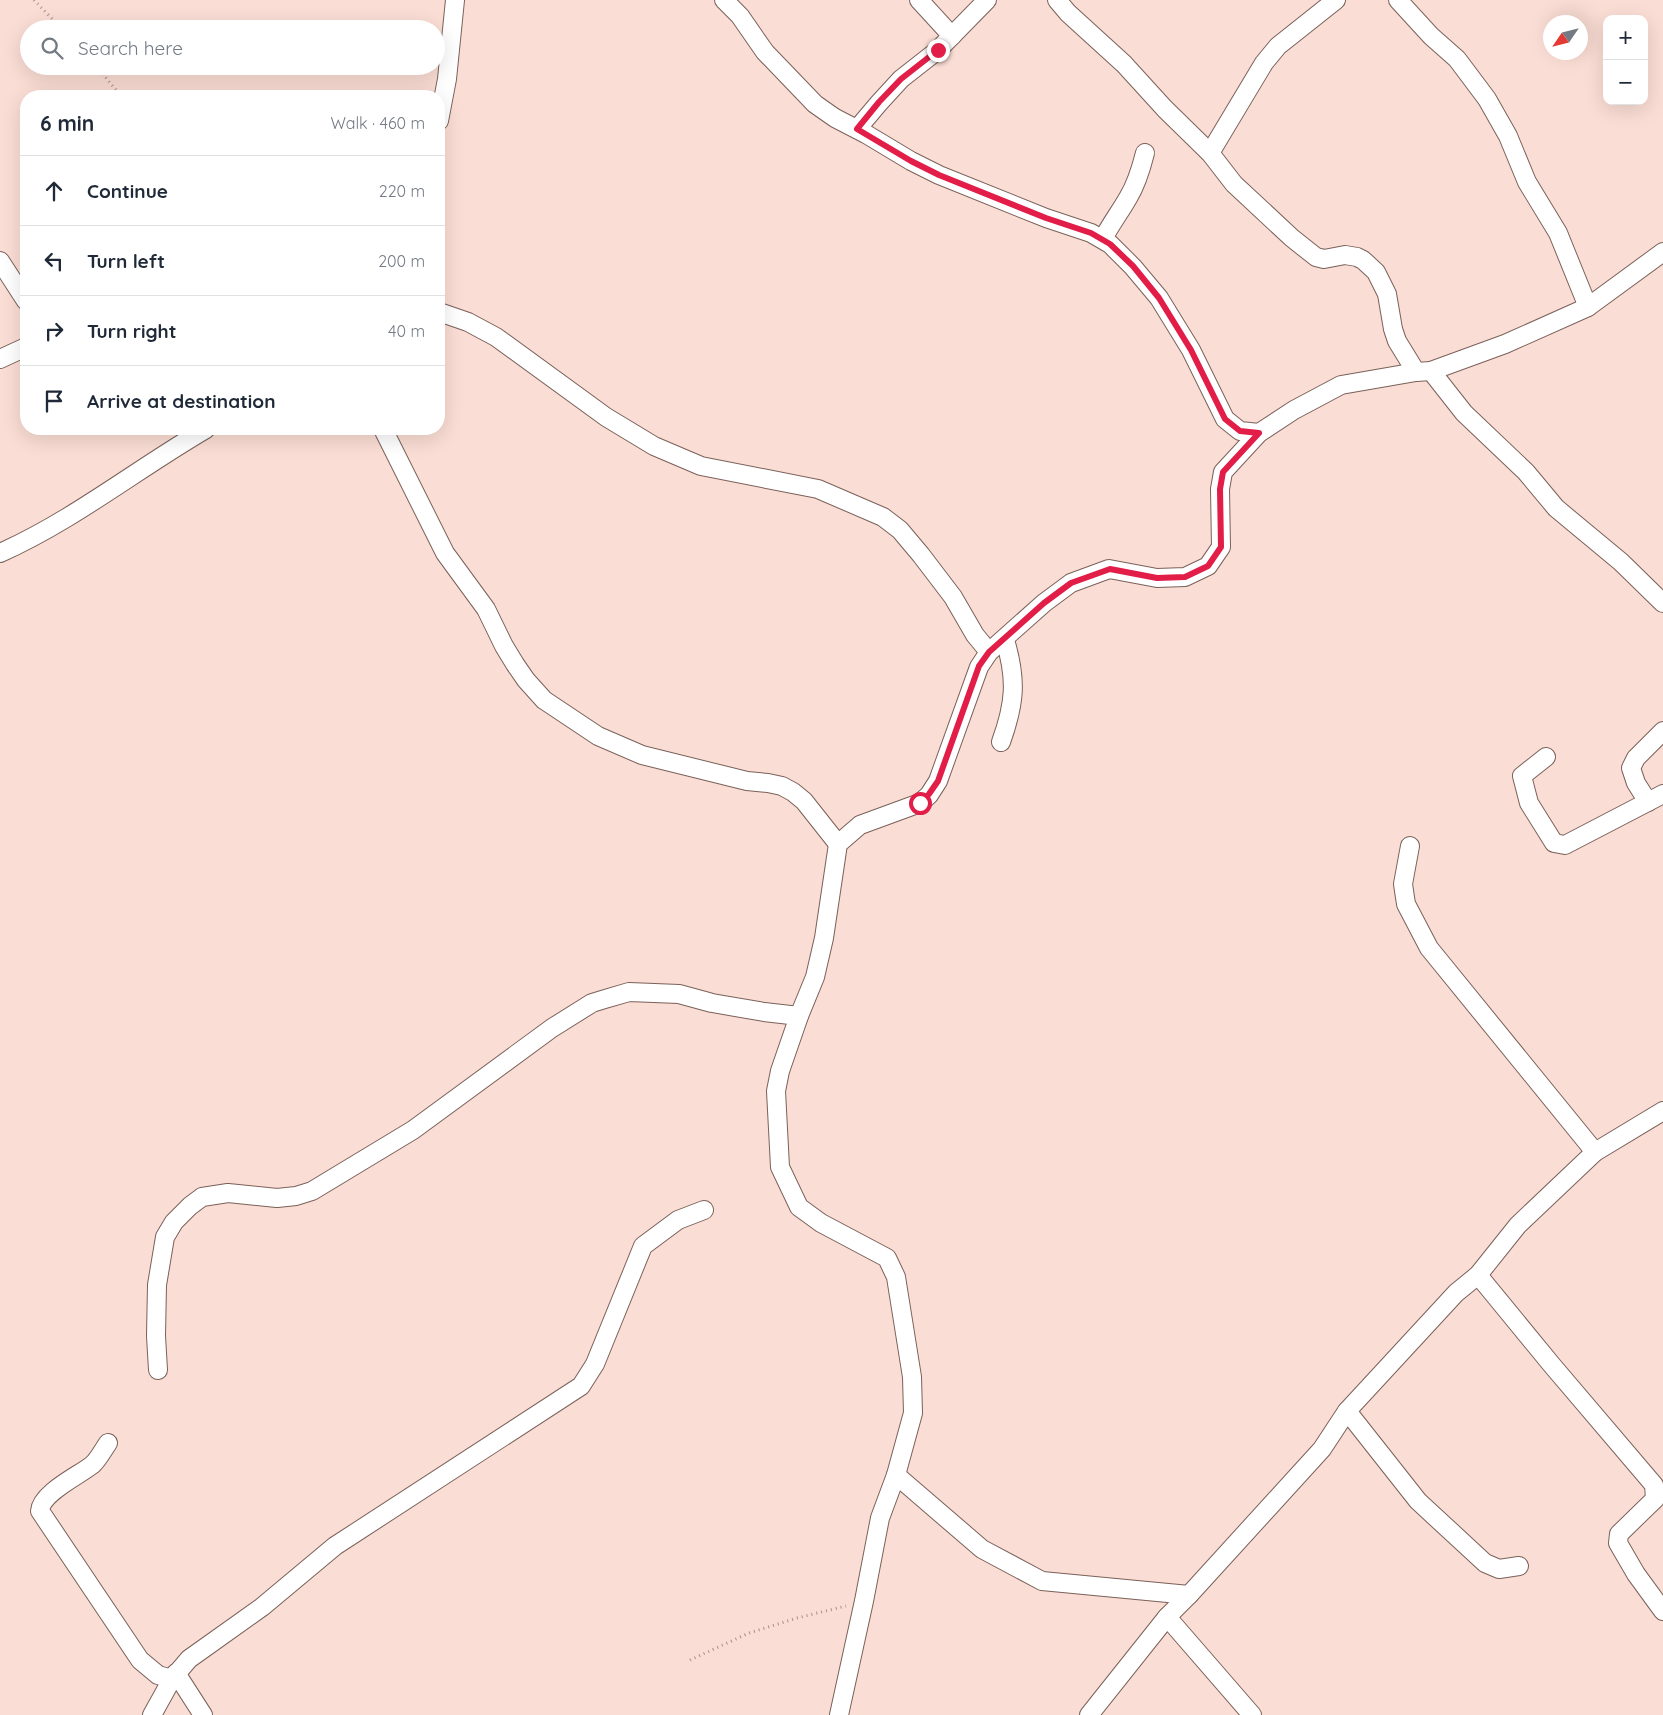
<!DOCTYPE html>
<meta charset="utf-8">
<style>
:root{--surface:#fff;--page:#f2f2f3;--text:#1f2937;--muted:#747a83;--line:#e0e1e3}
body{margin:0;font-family:Quicksand,sans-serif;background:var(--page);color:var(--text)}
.controls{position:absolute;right:15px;top:15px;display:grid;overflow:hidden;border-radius:10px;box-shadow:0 5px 20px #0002}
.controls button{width:45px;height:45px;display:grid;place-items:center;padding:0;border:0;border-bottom:1px solid var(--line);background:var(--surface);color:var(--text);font:25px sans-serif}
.compass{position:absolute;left:1543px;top:15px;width:45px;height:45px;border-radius:50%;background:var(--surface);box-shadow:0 5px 20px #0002;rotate:235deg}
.stop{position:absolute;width:15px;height:15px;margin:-11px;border:4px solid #e11d48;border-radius:50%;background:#fff}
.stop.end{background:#e11d48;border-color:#fff;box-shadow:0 1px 5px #0008}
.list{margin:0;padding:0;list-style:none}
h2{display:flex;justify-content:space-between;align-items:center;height:65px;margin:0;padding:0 20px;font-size:21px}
h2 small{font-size:16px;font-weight:400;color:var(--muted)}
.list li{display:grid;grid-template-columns:32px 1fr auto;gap:15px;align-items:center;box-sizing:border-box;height:70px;padding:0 20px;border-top:1px solid var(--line)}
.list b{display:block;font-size:19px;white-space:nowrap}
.list em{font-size:16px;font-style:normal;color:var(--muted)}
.icon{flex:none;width:28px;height:28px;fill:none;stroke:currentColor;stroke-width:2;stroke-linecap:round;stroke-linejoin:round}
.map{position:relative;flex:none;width:1663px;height:1715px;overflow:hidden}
.search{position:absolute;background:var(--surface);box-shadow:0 5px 20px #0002;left:20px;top:20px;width:425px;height:55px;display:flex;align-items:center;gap:12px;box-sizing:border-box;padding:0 18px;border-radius:28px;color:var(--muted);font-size:19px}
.panel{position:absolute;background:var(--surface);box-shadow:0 5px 20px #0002;left:20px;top:90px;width:425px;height:345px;border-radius:20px}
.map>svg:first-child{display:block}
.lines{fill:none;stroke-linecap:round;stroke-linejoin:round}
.minor-casing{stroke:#7a6159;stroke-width:20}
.path{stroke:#a7928b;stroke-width:3;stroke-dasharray:1 4;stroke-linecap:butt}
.minor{stroke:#fff;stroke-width:18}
.route{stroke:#e11d48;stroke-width:6}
</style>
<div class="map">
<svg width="1663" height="1715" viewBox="0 0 1663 1715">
<rect width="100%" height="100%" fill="#faddd4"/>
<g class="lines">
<g class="minor-casing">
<g id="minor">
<polyline points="724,0 740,16 765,52 815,104 835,118 866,134 911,161 939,175 1046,218 1091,233 1110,244 1133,267 1159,298 1191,350 1225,419 1240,431 1259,433"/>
<polyline points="919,0 952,36"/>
<polyline points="1057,0 1068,13 1124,64 1165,109 1210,153 1234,184 1292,238 1316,257 1324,259 1345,255 1357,257 1363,260 1376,272 1387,294 1393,329 1397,341 1416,372"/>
<polyline points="1398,0 1431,36 1457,59 1487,99 1508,136 1527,182 1558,233 1588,307"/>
<polyline points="439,121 447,79 455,0"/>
<polyline points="857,129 879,103 901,79 938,50 987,0"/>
<polyline points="1210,153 1264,63 1278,46 1336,0"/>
<path d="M1103,239C1110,225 1120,212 1128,198C1136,185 1141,169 1145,153"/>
<polyline points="0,261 26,301"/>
<polyline points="439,312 468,322 496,337 606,417 654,446 701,466 818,489 883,517 900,530 921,555 953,597 975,635 989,652"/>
<polyline points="0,359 26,347"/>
<polyline points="1431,371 1464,413 1526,472 1556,508 1621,562 1663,603"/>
<polyline points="383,429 445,553 486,609 504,646 515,664 526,680 544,700 598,736 642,755 747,781 768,783 782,786 793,792 804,801 838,844"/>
<path d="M0,553C74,520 137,469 206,429"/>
<path d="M1001,742C1015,703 1017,680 1005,640"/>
<polyline points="1546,757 1522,776 1529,803 1554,843 1565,845 1663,794"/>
<polyline points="1648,802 1636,783 1631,768 1636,758 1663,731"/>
<polyline points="1410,846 1403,884 1406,904 1429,948 1595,1152"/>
<polyline points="1478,1275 1551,1364 1654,1485 1655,1499 1619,1534 1618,1543 1636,1574 1663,1611"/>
<polyline points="158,1370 156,1336 157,1285 165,1237 174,1222 190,1206 202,1197 228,1193 277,1198 296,1196 312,1191 413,1130 552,1028 592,1003 605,999 629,992 679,994 712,1003 764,1012 799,1016"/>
<polyline points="1347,1411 1418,1501 1485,1563 1499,1569 1519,1566"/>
<path d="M108,1443C103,1450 98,1460 92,1465C78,1476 41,1493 40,1511L140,1660L158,1675L172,1679"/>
<polyline points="896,1475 982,1549 1042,1581 1189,1595"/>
<polyline points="1167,1617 1252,1715"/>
<polyline points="176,1673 203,1715"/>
<polyline points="152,1715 172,1679 189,1659 262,1607 335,1546 581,1386 595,1364 643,1246 678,1220 704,1210"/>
<polyline points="839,1715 864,1601 880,1518 896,1475 913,1413 912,1377 896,1277 887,1258 821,1223 799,1207 780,1167 776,1091 780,1071 799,1016 815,977 824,938 838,844 860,825 920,803 929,795 938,781 979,667 989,652 1044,603 1071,583 1109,569 1157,578 1185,577 1208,566 1221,547 1220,489 1223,472 1259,433 1294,410 1341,385 1416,372 1431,371 1505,344 1588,307 1663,252"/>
<polyline points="1089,1715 1167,1617 1189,1595 1322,1449 1347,1411 1456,1293 1478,1275 1518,1225 1595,1152 1663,1111"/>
</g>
</g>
<g class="path">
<polyline points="34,0 62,29"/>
<polyline points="96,66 121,96"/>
<polyline points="690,1660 749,1633 797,1618 846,1606"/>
</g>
<use href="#minor" class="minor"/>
</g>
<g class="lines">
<polyline class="route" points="920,803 929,794 938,781 979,666 989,652 1044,603 1071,583 1110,569 1157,578 1185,577 1208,566 1221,547 1220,489 1223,472 1259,433 1240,431 1225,419 1191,350 1159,298 1133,266 1110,244 1091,233 1046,218 939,175 911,161 857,129 879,102 901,79 938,50"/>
</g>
</svg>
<div class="controls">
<button>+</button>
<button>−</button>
</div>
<svg class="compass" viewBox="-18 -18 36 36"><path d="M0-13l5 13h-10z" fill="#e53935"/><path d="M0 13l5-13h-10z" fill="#747a83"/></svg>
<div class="stop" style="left:920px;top:803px"></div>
<div class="stop end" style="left:938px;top:50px"></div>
<div class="search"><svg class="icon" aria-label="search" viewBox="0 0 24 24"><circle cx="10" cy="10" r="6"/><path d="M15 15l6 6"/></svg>Search here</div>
<section class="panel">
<h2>6 min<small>Walk · 460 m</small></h2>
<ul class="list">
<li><svg class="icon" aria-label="ahead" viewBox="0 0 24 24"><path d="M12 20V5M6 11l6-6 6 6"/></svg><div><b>Continue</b></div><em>220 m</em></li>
<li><svg class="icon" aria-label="left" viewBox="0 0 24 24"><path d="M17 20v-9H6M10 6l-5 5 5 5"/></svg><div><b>Turn left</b></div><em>200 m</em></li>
<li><svg class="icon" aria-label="right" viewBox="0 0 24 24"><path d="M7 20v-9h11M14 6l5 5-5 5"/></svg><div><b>Turn right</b></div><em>40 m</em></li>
<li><svg class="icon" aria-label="arrive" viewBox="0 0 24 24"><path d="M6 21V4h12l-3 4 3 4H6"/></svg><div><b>Arrive at destination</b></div></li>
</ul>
</section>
</div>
